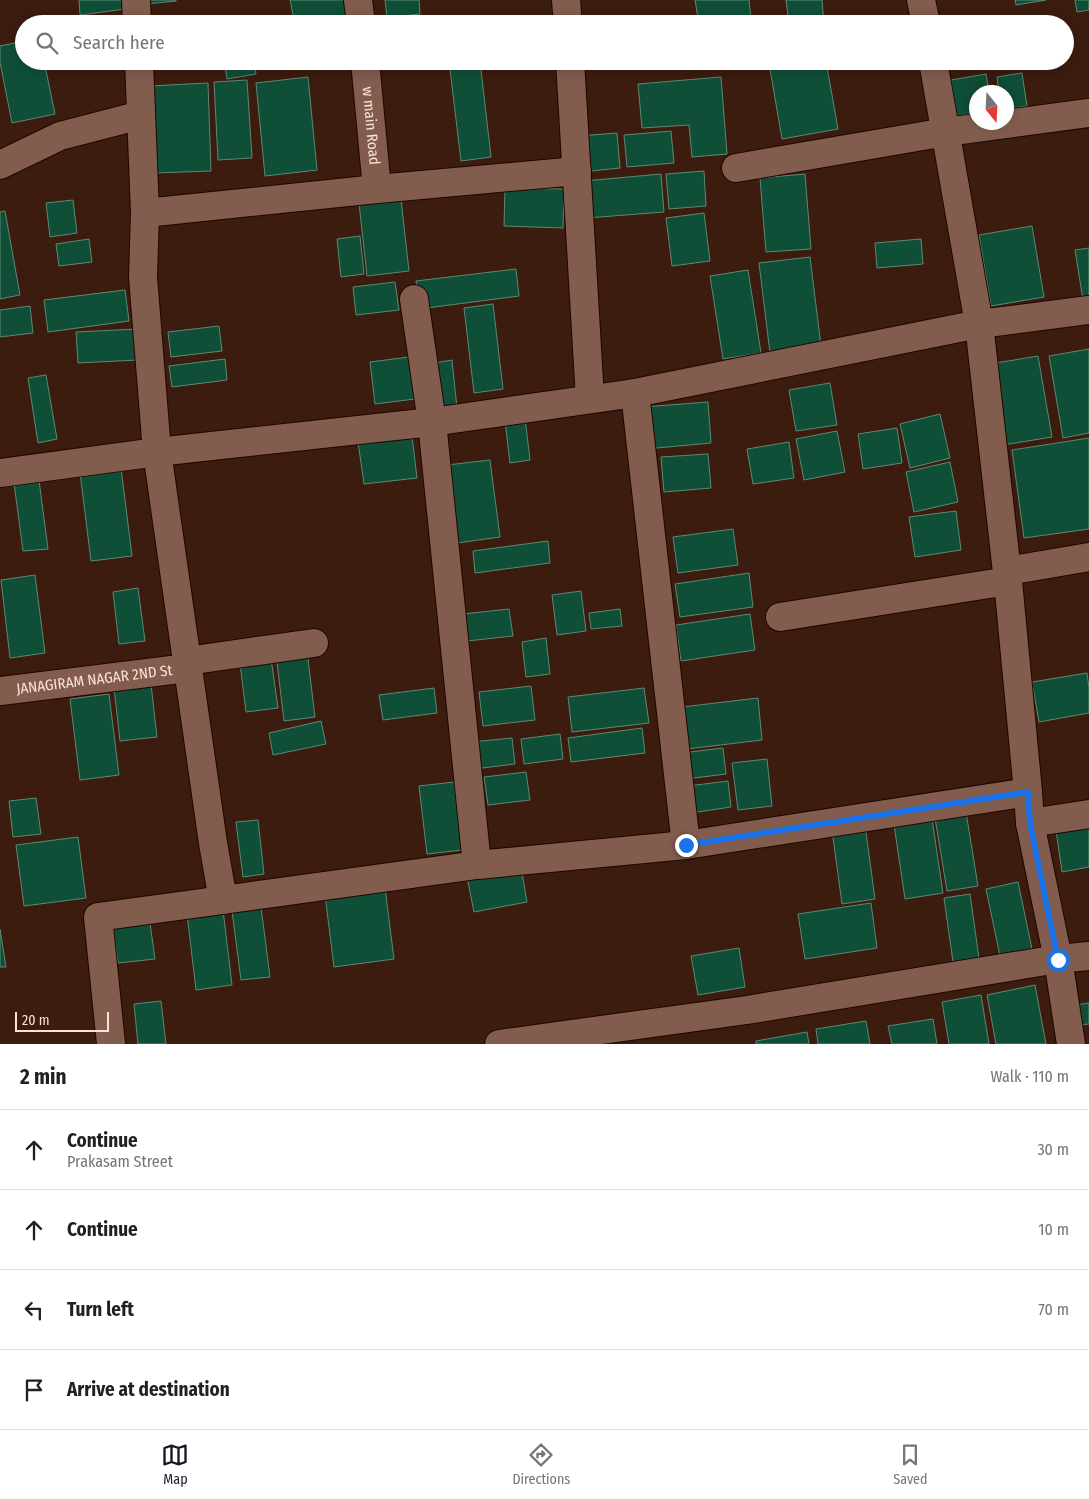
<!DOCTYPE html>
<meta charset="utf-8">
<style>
:root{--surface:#fff;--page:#f2f2f2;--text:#202124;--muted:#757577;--line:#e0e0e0;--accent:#111827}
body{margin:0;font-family:"Fira Sans Condensed",sans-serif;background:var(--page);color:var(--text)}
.compass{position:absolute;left:969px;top:85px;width:45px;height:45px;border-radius:50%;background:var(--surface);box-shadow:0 2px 12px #0003;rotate:162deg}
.scale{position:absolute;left:15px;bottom:12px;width:94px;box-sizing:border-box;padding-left:5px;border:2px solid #f8e2d9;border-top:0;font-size:14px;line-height:18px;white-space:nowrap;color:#f8e2d9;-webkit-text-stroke:4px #3b1c0e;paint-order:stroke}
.stop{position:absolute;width:15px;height:15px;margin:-11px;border:4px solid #1a73e8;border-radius:50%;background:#fff}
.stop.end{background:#1a73e8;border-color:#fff;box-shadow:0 1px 5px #0008}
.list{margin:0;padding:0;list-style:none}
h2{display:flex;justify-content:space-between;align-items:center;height:65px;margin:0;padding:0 20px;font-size:21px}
h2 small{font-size:16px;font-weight:400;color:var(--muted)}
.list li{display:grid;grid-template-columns:32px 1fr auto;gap:15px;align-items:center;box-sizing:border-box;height:80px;padding:0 20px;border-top:1px solid var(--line)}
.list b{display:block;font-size:19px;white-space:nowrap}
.list p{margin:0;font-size:16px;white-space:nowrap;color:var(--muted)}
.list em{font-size:16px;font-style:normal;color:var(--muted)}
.icon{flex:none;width:28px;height:28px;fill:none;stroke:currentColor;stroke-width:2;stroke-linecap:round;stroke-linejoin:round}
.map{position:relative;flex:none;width:1089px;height:1044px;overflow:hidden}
.search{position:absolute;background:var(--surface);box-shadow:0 2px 12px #0003;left:15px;right:15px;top:15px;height:55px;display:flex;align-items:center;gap:12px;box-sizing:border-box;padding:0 18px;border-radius:28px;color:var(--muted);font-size:19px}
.sheet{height:385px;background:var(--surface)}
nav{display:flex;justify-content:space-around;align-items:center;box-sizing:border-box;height:70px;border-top:1px solid var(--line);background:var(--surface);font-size:14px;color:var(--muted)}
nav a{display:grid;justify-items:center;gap:2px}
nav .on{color:var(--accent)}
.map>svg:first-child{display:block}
.building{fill:#0f4f37;stroke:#5f8874}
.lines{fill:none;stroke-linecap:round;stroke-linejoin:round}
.minor-casing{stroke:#210500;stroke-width:30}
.minor{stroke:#825d4e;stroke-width:28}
.route{stroke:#1a73e8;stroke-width:6}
.labels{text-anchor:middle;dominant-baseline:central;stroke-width:4;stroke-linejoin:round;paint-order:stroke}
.street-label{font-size:15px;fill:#f8e2d9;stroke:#3b1c0e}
</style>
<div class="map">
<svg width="1089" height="1044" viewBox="0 0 1089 1044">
<rect width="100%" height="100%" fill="#3b1c0e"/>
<g class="building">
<polygon points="79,0 124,0 125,9 80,15"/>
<polygon points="146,0 176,0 176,1 146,4"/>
<polygon points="290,0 345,0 349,22 340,24 295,24"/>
<polygon points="385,0 419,0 420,14 387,18"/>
<polygon points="695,0 749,0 751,19 722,24 699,24"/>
<polygon points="786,0 822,0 824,24 789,24"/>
<polygon points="1015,0 1046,0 1016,5"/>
<polygon points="1075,0 1089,0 1089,10 1077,12"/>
<polygon points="124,16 125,24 61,24"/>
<polygon points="694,20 694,24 661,24 661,22"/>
<polygon points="24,41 24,61 44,61 55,114 12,123 0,62 0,46"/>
<polygon points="224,61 254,61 256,74 227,79"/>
<polygon points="449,61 480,61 491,157 461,161"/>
<polygon points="777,61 826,61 838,129 782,139 769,63"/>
<polygon points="1022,73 1027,106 1006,109 1006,92 999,92 997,77"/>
<polygon points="986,74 989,92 976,92 976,113 957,116 951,80"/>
<polygon points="308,77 317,170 265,176 256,83"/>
<polygon points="721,77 727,154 692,157 689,125 642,128 638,84"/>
<polygon points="247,80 252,158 218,160 214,82"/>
<polygon points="208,83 211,171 154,173 150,86"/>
<polygon points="671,131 674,163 627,167 624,135"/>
<polygon points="617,133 620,168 582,172 579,136"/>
<polygon points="704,171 706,206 669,209 666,174"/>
<polygon points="661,174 664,212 587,218 584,181"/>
<polygon points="805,174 811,249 766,252 760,178"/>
<polygon points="505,188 564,189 563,228 504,226"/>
<polygon points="400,190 409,271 367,276 358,194"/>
<polygon points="73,200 77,233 50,237 46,203"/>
<polygon points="5,211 20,295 0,299 0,212"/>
<polygon points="704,213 710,261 672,266 666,218"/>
<polygon points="1032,226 1044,297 991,306 979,235"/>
<polygon points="360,236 364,274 341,277 337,239"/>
<polygon points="89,239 92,262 59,266 56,244"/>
<polygon points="921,239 923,264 877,268 875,243"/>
<polygon points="1089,248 1089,299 1083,300 1075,250"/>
<polygon points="810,257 821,346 770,353 759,263"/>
<polygon points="516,269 519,296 419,309 416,281"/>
<polygon points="748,270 761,353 723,359 710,276"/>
<polygon points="395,282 399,310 356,315 353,287"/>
<polygon points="125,290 129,321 48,332 44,300"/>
<polygon points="493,304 503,389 474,393 464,308"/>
<polygon points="30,306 33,333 0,337 0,310"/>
<polygon points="219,326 222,351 171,357 168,332"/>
<polygon points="137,329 138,360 78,363 76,332"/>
<polygon points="1089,349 1089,433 1063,438 1049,356"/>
<polygon points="1038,356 1052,437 1003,445 990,364"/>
<polygon points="409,357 415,399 375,404 370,362"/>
<polygon points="225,359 227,380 172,387 169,366"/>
<polygon points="452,360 457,408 434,411 429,364"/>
<polygon points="46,375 57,439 38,443 28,378"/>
<polygon points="830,383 837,425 796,431 789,390"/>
<polygon points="708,402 711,443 646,449 643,407"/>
<polygon points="940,414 950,458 910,468 900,424"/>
<polygon points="525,418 530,460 510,463 505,421"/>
<polygon points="897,428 902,463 863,469 858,434"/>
<polygon points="837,431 845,472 804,480 796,439"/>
<polygon points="412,436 417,478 364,484 358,442"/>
<polygon points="1089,438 1089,529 1024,538 1012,450"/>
<polygon points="789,442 794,478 753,484 747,449"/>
<polygon points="708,454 711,488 664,492 661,457"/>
<polygon points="490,460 500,537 457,543 447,465"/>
<polygon points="950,462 958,502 914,512 906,472"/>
<polygon points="121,468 132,556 91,561 80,473"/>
<polygon points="39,480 48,549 23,551 14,483"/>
<polygon points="956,511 961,550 915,557 909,517"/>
<polygon points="733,529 738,565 678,573 673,537"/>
<polygon points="548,541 550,563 475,573 473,551"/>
<polygon points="749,573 753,607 680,617 675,584"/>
<polygon points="35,575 45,653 10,658 1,580"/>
<polygon points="138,588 145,641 119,644 113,592"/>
<polygon points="581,591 586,631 557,635 552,595"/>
<polygon points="509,609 513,636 467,641 463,614"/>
<polygon points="620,609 622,626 591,629 589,613"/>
<polygon points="750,614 755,650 681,661 676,625"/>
<polygon points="546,638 550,674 526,677 522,642"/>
<polygon points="270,651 278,708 246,712 239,655"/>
<polygon points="307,651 315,717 284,721 276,654"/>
<polygon points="1087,673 1089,688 1089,713 1039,722 1032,682"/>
<polygon points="150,675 157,737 120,741 113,679"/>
<polygon points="531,686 535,720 483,726 479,692"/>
<polygon points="434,688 437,713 383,720 379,695"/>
<polygon points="644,688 649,723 572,732 568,697"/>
<polygon points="109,694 119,775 80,780 70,699"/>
<polygon points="758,698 762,740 687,749 682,707"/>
<polygon points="321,721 326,744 273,755 269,733"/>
<polygon points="642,728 645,753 571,762 568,738"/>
<polygon points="560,734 563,759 524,764 521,739"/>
<polygon points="512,738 515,764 474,769 471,742"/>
<polygon points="723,748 726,774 686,779 682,753"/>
<polygon points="767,759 772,806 738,810 732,763"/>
<polygon points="526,772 530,800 488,805 484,777"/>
<polygon points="728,781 731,807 691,813 688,786"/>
<polygon points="454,782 462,850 427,854 419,786"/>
<polygon points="36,798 41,834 13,837 9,801"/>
<polygon points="931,812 943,893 905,899 893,818"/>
<polygon points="966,812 978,886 947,891 935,818"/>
<polygon points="1089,817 1089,867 1062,872 1055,823"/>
<polygon points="258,820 264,874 243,877 236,822"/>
<polygon points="865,825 875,899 842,904 832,830"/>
<polygon points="78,837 86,898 24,906 16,845"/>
<polygon points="521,867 527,902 474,912 467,877"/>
<polygon points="1018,882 1032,949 1000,956 986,889"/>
<polygon points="385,888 394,959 334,967 325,895"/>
<polygon points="970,894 979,958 953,962 944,898"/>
<polygon points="871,903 877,948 805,959 798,914"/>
<polygon points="261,907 270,977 241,980 232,911"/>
<polygon points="223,910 232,985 196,990 187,914"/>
<polygon points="150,923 155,959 118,963 113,928"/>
<polygon points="0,929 6,967 0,967"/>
<polygon points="739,948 745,987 698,995 691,956"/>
<polygon points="1035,985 1046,1044 996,1044 987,995"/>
<polygon points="981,995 989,1044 949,1044 942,1002"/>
<polygon points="161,1001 166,1044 138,1044 134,1004"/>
<polygon points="1089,1003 1089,1024 1079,1025 1075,1005"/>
<polygon points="933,1019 937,1044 892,1044 888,1026"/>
<polygon points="866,1021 870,1044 818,1044 816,1029"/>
<polygon points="807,1032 809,1044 756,1044 756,1041"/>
</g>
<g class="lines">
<g class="minor-casing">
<g id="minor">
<polyline points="136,0 137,24"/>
<polyline points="358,0 361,24"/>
<polyline points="566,0 568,24"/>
<polyline points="921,0 926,24"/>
<polyline points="139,61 145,213 143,277 157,452 213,843 223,900 477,865 686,845 1028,792"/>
<path id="s1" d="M365,61L377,189"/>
<polyline points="570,61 590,399"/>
<polyline points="933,61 979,324 1008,581 1028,792 1030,823 1058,959 1071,1044"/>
<polyline points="0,165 60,136 141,115"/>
<polyline points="736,168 946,132 1089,113"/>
<polyline points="145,213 377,189 577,171"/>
<polyline points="414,299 432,422 477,865"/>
<polyline points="635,393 686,845"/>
<polyline points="0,473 157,452 432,422 635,393 979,324 1089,310"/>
<polyline points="1007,571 1089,557"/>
<polyline points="780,617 1008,581"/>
<polyline points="187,661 314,643"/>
<path id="s2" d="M0,691L188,668"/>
<polyline points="1030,823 1089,814"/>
<polyline points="111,1044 98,917 223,900"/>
<polyline points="499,1044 747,1010 1058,959 1089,956"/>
</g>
</g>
<use href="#minor" class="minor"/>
</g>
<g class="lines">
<polyline class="route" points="686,845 1028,792 1030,823 1058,960"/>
</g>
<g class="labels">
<g class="street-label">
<text stroke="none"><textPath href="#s1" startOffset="65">w main Road</textPath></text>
<text stroke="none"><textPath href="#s2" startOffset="95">JANAGIRAM NAGAR 2ND St</textPath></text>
</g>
</g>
</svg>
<svg class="compass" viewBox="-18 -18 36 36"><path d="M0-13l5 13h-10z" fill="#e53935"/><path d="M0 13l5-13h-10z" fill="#757577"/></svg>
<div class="scale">20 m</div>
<div class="stop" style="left:1058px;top:960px"></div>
<div class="stop end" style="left:686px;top:845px"></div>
<div class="search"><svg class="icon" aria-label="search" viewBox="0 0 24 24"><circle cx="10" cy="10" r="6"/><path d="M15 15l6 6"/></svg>Search here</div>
</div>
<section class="sheet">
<h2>2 min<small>Walk · 110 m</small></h2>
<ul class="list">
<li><svg class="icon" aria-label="ahead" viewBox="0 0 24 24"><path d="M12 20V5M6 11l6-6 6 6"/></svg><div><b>Continue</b><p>Prakasam Street</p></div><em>30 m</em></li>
<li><svg class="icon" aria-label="ahead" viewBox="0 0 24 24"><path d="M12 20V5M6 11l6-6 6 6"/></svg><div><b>Continue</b></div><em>10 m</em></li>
<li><svg class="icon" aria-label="left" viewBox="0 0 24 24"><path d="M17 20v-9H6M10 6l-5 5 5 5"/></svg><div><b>Turn left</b></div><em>70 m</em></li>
<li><svg class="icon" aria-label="arrive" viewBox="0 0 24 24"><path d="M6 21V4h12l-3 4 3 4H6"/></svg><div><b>Arrive at destination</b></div></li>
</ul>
</section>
<nav>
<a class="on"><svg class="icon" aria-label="map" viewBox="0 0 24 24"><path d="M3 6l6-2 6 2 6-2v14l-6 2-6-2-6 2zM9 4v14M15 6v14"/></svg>Map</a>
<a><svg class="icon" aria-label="directions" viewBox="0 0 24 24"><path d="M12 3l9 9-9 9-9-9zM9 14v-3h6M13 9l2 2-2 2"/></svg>Directions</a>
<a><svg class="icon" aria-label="saved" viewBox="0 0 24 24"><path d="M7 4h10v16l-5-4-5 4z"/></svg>Saved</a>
</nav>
